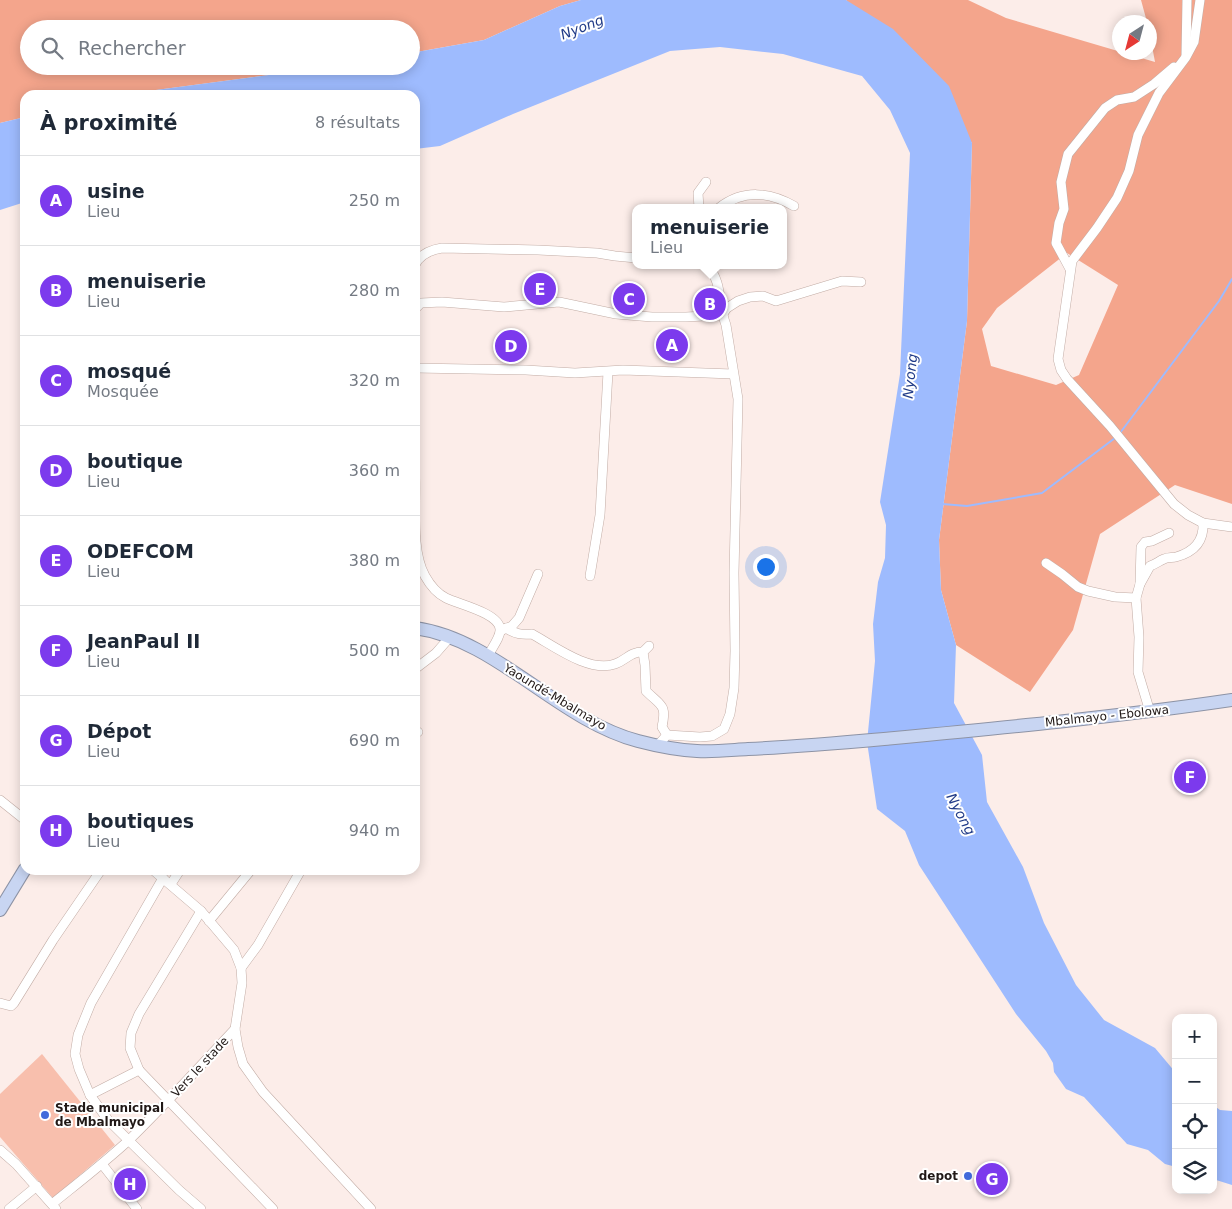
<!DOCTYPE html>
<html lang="fr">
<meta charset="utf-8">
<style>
:root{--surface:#fff;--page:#f2f2f3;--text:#1f2937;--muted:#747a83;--line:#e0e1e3;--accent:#7c3aed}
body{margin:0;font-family:"DejaVu Sans",sans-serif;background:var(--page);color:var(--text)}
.controls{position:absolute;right:15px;bottom:15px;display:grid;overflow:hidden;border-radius:10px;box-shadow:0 2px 12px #0003}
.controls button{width:45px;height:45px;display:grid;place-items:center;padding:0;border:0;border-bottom:1px solid var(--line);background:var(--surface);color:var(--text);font:25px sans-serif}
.compass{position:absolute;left:1112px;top:15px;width:45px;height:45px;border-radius:50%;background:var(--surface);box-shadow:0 2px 12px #0003;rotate:216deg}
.you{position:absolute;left:765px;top:566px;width:18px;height:18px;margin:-12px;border:4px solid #fff;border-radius:50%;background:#1a73e8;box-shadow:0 0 0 8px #1a73e833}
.badge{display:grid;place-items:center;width:32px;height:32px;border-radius:50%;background:var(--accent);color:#fff;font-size:16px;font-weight:700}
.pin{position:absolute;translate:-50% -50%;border:2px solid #fff;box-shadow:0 1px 5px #0006}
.popup{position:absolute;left:632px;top:204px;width:155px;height:65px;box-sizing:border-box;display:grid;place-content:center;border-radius:10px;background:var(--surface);filter:drop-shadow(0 1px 4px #0005);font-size:16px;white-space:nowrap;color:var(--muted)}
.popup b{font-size:19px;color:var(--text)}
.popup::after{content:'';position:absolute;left:50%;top:100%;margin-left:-10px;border:10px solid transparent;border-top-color:var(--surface)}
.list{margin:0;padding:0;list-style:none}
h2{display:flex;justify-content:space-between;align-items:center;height:65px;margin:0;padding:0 20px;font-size:21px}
h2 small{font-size:16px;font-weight:400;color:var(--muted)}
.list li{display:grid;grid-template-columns:32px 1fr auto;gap:15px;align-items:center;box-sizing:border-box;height:90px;padding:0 20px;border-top:1px solid var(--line)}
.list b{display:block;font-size:19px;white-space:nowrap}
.list p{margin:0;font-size:16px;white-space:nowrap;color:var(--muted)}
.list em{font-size:16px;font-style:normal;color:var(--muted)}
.icon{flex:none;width:28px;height:28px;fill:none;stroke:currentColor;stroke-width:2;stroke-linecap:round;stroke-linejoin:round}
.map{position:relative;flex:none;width:1232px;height:1209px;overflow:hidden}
.search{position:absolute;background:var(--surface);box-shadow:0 2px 12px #0003;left:20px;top:20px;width:400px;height:55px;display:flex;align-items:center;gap:12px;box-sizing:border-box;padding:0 18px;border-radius:28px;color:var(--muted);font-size:19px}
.panel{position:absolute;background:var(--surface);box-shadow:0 2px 12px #0003;left:20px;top:90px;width:400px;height:785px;border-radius:15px}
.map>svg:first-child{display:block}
.green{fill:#f8bfad}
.forest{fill:#f4a58c;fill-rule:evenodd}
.water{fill:#9ebbfe}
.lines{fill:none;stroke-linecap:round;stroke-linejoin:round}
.stream{stroke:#9ebbfe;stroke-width:2}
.minor-casing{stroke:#c2aca5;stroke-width:10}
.highway-casing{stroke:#8d93a5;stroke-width:14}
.minor{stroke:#fff;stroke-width:9}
.highway{stroke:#c8d5f2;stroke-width:12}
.poi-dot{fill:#426adb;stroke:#fff;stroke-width:2}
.labels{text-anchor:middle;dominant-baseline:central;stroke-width:4;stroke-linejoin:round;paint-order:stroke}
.street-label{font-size:12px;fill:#201816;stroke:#fff}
.poi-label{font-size:12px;font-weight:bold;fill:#201816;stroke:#fff;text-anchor:start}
.water-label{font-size:14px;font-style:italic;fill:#223c88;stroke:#fff}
</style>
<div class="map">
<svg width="1232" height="1209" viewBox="0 0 1232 1209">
<rect width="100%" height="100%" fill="#fcede9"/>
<polygon class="green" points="42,1054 115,1145 53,1198 0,1137 0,1094"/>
<g class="forest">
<polygon points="0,0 581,0 560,6 484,40 411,53 411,29 29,29 29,66 336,66 118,95 25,95 25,117 0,123"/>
<path d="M846,0H968L1006,18L1155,62L1150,35V22H1147L1141,0H1232V504L1175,485L1100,534L1073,630L1030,692L956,645L941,590L939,540L967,321L972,143ZM1067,253L1118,285L1079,375L1056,385L991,366L982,329L997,308Z"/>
</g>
<g class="water">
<polygon points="581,0 846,0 893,29 949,86 972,143 967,321 939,540 941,590 956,645 954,703 982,755 987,802 1023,867 1044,923 1076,985 1104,1020 1155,1048 1176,1073 1176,1167 1165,1164 1148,1150 1127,1144 1084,1097 1066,1089 1054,1072 1053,1063 1046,1051 1016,1014 919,865 905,831 877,809 867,742 875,661 873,624 878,582 885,558 886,525 880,502 900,374 910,153 890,110 862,76 783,54 720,47 670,51 513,114 440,146 415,149 415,95 118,95 336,66 411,66 411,53 484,40 560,6"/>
<polygon points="25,117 25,202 0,210 0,123"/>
<polygon points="1213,1105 1220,1110 1232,1111 1232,1185 1213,1179"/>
</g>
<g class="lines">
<g class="stream">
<polyline points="1120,433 1219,301 1232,279"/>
<polyline points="942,504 967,506 1042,493 1115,438"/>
</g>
<g class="minor-casing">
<g id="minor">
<polyline points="1200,0 1194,42 1186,57 1159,93 1138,135 1129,171 1117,198 1097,228 1072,261 1058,359 1061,370 1067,379 1110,426 1174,504 1188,515 1203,523 1232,527"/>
<polyline points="1186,55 1187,0"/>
<polyline points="699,208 698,193 706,182"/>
<path d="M719,208C743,189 770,192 794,206"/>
<path d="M415,265C420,254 430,250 442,248L538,250L597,253L615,256L636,258"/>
<polyline points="1070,269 1056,243 1059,223 1064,209 1061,182 1068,154 1105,108 1117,100 1134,97 1154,84 1174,67"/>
<polyline points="415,309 421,303 442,302 504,307 559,302 616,314 652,317 686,317 722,315 727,308 738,301 750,297 763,296 776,301 842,281 861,282"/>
<polyline points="415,368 526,370 575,373 623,370 733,374"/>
<path d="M415,478C416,507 411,551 425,576C430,585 436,593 446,598C458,604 499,613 500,629C501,637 491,649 488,656"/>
<polyline points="1046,563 1062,574 1078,587 1088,591 1115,597 1136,598"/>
<polyline points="590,576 600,515 608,372"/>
<polyline points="1140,584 1141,547 1145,542 1152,541 1169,533"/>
<path d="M506,628C515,634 522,635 532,634C554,646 589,673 615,664C627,660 629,652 643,652"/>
<polyline points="502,630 512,626 519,618 538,574"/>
<path d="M649,646L643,652L645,665L646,691C661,706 667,704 662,727L667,735"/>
<polyline points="415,669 436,653 450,637"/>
<path d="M1150,712L1138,672L1139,637L1136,598L1140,584L1150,566C1156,564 1159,561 1164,559C1168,557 1172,558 1176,557C1194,552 1204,541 1203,523"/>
<polyline points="415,733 418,732"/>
<path d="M657,746L667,735L700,737L712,736L724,729L730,714L734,688L735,651L734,573L738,399L726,325C718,305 723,282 707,265"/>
<polyline points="0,800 25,820"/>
<polyline points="153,870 201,911 234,950 241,968 242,983 235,1029 238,1047 243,1064 263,1092 371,1209"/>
<polyline points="163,878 91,1003 78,1035 75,1054 79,1069 90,1095 108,1120 179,1190 201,1209"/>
<polyline points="171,884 180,870"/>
<polyline points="209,921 251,870"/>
<polyline points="241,968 258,945 301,870"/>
<polyline points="0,1003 11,1006 14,1003 53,940 101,870"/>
<polyline points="139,1070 130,1048 131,1033 139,1014 201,911"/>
<polyline points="90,1095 139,1070 273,1209"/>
<polyline points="0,1150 16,1164 56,1209"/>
<polyline points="102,1164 137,1209"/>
<path d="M52,1204C78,1183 104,1163 129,1140C166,1104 200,1066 235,1029"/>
<polyline points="9,1209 37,1186"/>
</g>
</g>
<g class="highway-casing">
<g id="highway">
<path d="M415,628C496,639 558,720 638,741C657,746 677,750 697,751C714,752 731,750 748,749C793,747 839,743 884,739C1000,728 1117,717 1232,700"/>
<polyline points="0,910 25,869"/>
</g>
</g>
<use href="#minor" class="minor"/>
<use href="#highway" class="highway"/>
</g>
<g class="poi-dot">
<circle cx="45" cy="1115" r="5"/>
<circle cx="968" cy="1176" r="5"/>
</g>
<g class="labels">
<g class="street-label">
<text transform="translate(555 697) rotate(31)">Yaoundé-Mbalmayo</text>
<text transform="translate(1107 716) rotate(-6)">Mbalmayo - Ebolowa</text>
<text transform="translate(200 1067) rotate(-47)">Vers le stade</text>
</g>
<g class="poi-label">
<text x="55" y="1108">Stade municipal<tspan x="55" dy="14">de Mbalmayo</tspan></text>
<text x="958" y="1176" text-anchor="end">depot</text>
</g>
<g class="water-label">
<text transform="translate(582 27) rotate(-21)">Nyong</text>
<text transform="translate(910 376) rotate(-84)">Nyong</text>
<text transform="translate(961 814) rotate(62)">Nyong</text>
</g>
</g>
</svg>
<div class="controls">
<button>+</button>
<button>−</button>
<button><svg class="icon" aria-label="locate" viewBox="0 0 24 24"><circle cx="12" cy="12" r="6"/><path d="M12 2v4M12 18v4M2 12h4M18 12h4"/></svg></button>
<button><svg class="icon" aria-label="layers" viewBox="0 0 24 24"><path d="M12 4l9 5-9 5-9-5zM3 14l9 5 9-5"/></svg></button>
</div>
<svg class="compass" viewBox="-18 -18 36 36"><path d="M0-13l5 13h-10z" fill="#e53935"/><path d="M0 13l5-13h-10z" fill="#747a83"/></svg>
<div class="you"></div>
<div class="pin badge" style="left:672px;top:345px">A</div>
<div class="pin badge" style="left:710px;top:304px">B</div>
<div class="popup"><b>menuiserie</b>Lieu</div>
<div class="pin badge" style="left:629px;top:299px">C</div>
<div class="pin badge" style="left:511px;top:346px">D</div>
<div class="pin badge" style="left:540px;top:289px">E</div>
<div class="pin badge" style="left:1190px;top:777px">F</div>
<div class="pin badge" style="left:992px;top:1179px">G</div>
<div class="pin badge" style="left:130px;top:1184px">H</div>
<div class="search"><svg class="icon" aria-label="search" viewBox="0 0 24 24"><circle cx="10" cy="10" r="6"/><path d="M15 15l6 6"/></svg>Rechercher</div>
<section class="panel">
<h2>À proximité<small>8 résultats</small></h2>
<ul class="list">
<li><span class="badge">A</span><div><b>usine</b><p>Lieu</p></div><em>250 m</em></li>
<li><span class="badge">B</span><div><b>menuiserie</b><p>Lieu</p></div><em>280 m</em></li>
<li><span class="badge">C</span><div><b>mosqué</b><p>Mosquée</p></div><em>320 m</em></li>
<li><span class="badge">D</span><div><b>boutique</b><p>Lieu</p></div><em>360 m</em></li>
<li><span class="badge">E</span><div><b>ODEFCOM</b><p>Lieu</p></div><em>380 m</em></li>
<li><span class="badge">F</span><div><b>JeanPaul II</b><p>Lieu</p></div><em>500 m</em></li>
<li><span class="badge">G</span><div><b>Dépot</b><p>Lieu</p></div><em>690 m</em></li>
<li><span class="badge">H</span><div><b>boutiques</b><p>Lieu</p></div><em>940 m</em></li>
</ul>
</section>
</div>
